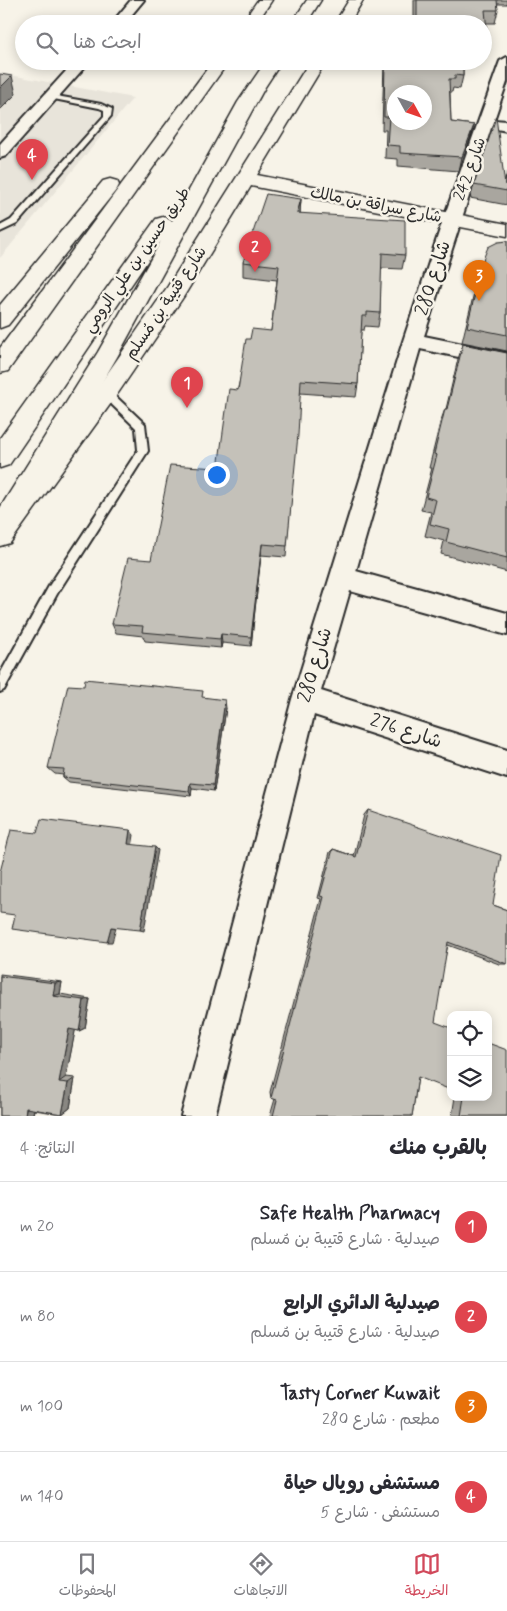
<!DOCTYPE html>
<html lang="ar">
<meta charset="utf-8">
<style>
:root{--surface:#fff;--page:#f2f2f3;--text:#2b2b33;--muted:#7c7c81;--line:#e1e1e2;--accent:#d1495b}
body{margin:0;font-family:Mynerve,"Playpen Sans Arabic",sans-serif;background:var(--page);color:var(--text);direction:rtl}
.controls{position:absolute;right:15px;bottom:15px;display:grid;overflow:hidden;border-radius:10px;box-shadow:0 2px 12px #0003}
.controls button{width:45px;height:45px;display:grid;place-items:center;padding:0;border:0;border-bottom:1px solid var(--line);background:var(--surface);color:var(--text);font:25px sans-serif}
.compass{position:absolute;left:387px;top:85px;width:45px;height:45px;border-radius:50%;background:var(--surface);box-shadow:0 2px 12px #0003;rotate:130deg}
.you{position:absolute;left:216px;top:474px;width:18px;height:18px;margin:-12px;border:4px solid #fff;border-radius:50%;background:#1a73e8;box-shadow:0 0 0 8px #1a73e833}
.badge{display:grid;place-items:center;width:32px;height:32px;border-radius:50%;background:var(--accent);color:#fff;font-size:16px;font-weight:700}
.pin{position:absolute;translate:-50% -41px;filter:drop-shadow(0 1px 2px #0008)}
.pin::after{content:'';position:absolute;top:26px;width:18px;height:15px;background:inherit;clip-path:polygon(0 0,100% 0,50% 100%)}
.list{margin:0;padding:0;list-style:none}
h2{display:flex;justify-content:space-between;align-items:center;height:65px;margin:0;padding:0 20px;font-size:21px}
h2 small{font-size:16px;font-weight:400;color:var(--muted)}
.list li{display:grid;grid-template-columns:32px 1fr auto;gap:15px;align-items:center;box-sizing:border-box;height:90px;padding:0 20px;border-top:1px solid var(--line)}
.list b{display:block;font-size:19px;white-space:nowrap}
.list p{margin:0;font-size:16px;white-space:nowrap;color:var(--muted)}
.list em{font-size:16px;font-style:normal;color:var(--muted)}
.icon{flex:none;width:28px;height:28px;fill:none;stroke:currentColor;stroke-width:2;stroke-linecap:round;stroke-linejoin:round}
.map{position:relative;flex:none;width:507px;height:1116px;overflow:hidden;direction:ltr}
.search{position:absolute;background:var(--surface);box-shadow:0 2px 12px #0003;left:15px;right:15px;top:15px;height:55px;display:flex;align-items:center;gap:12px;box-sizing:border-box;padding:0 18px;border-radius:28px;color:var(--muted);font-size:19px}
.sheet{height:425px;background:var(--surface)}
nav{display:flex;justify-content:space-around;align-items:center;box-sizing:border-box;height:70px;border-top:1px solid var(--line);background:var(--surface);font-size:14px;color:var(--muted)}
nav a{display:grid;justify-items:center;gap:2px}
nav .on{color:var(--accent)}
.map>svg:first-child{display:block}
.built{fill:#e8e4da}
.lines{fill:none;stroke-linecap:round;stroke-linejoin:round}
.service-casing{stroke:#2b2b2b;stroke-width:4}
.minor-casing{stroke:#2b2b2b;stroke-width:4}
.tertiary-casing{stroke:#2b2b2b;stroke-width:3}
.trunk-casing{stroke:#2b2b2b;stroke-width:3}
.service{fill:#f7f3e8;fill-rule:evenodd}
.minor{fill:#f7f3e8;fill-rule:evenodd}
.tertiary{fill:#f7f3e8;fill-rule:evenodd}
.trunk{fill:#f7f3e8;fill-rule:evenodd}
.wall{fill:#a9a69f;stroke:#2b2b2b}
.shaded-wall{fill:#898782;stroke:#2b2b2b}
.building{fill:#c4c1b9;stroke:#2b2b2b;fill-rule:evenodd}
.labels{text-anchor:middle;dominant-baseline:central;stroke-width:5;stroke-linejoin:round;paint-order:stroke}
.far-street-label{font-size:16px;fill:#2b2b2b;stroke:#f7f3e8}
.street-label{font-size:19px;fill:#2b2b2b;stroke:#f7f3e8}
</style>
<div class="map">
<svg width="507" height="1116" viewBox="0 0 507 1116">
<rect width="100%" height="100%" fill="#f7f3e8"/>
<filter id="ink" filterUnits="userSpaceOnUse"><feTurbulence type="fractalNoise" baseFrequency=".02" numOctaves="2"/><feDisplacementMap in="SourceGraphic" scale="10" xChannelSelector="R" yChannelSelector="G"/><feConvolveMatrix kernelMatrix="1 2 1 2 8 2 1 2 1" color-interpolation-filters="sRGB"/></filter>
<g filter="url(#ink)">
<polygon class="built" points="0,73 133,98 0,258"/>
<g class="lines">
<g class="service-casing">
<g id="service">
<polygon points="51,95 101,104 112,109 111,116 17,224 0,232 0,226 11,220 104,116 104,110 99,108 49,98 48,97"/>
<polygon points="106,389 109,390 145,424 148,451 57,594 4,690 0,692 0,674 49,586 138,450 136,428 103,396 101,393"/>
</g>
</g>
<g class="minor-casing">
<g id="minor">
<polygon points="131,0 144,0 124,24 111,24"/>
<polygon points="507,57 507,82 494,120 507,121 507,131 491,128 424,336 507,353 507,367 420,349 356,571 507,613 507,635 350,591 321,691 507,750 507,778 314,715 215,1116 181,1116 292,699 403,341 443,220 500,61"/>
<polygon points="75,61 90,61 6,156 0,158 0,144"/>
</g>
</g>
<g class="tertiary-casing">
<g id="tertiary">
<polygon points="349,0 363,0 349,24 334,24"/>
<polygon points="310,61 326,61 257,175 507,224 507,236 251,186 184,296 114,399 10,543 0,546 0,514 98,387 168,286"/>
</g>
</g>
<g class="trunk-casing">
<g id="trunk">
<polygon points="258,0 272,0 256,24 241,24"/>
<polygon points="307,0 321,0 306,24 291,24"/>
<polygon points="213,61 229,61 8,371 0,373 0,348"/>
<polygon points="266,61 282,61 265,87 117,357 10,539 0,542 0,508 98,352 161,241 9,465 0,468 0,438 156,219 163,217 170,219 172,221 238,102"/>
<polygon points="110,179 117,181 119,185 117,189 8,325 0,328 0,305 103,181"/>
</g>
</g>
<use href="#service" class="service"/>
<use href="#minor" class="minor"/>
<use href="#tertiary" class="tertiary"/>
<use href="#trunk" class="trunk"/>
</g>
<g class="wall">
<polygon points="414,0 507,0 507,4 497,4 498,10 495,23 486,23 488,42 485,54 483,54 483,24 412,24 413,18 414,18"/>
<polygon points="384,61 463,61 463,76 460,89 453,88 452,92 450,92 451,122 474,125 470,139 459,171 398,166 398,159 385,158 386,130 382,130"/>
<polygon points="507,172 507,205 470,198 474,185 505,181"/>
<polygon points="301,199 300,213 405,255 402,269 381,268 380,313 378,327 365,326 364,330 361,330 358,384 356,397 300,393 286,557 261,555 251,646 222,643 221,648 145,641 143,636 116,633 112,624 151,560 218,468 250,339 271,331 277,280 243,276 243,262"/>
<polygon points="507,241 507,351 462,342 479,272 484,257"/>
<polygon points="463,344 507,353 507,572 441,554 444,541 425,536 431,512 421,510 432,468 429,468 440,423 445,409 446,409 458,359"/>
<polygon points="204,698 226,708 214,791 192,788 191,796 69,782 63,777 63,775 55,774 48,768"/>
<polygon points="368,810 493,905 507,910 507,964 499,964 448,945 418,1077 412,1116 270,1116 275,1099 271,1098 270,1092 321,899 318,898 330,852 333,849 354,856 364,815"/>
<polygon points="0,974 62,982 60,994 90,999 85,1028 79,1031 75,1030 66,1077 75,1078 70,1108 62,1114 34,1110 33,1114 30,1116 0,1116"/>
<polygon points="455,1097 488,1097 507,1116 452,1116"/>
</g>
<g class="shaded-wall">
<polygon points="12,76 16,94 0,110 0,88"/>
<polygon points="474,125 470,139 459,171 462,157"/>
<polygon points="301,199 300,213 297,213"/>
<polygon points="262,544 261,555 251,646 251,637"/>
<polygon points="221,634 222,643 221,648 220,639"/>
<polygon points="225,700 226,708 214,791 213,785"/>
<polygon points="190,783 192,788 191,796 189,791"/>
<polygon points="130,830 134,835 132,847 128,844"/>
<polygon points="155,847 158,850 144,931 140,930"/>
<polygon points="111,927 116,928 112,942 107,942"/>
<polygon points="62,982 60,994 53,996 55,983"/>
<polygon points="90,999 85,1028 79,1031 84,1000"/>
<polygon points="76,1027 66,1077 59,1082 69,1029"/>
<polygon points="75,1078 70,1108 62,1114 68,1083"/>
<polygon points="35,1103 33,1114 30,1116 25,1116 26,1108"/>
</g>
<g class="building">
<polygon points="417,0 497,0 498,10 485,10 488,42 483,42 483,24 413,24 413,18 417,19"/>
<path d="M385,61H463V76L455,75V79H449L451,122L474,125L462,157L400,153V146L387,145L389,117H384ZM394,92H424V122H394Z"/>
<polygon points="0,74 12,76 0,88"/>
<polygon points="496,117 505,185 507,177 507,191 474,185"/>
<polygon points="266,194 301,199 297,213 405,220 405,255 382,253 380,313 367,312 367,316 362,316 358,384 301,380 298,435 287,546 262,544 251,637 221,634 220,639 142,632 143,626 112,624 128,558 151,560 170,465 218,468 229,389 238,390 246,339 250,339 252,329 271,331 279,266 243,262"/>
<polygon points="507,241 507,335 467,327 484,257 488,247 498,242"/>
<polygon points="463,344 507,353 507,558 446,542 449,529 430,524 436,500 426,497 437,455 434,454 445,409 447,409"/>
<polygon points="85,679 203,691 202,697 225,700 213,785 190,783 189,791 63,777 64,769 48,768 68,685 84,686"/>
<polygon points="368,810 501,855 493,905 507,910 507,964 448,942 435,1022 451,1028 451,1090 418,1077 412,1116 273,1116 277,1100 271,1098 324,897 320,896 333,849 356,857"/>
<polygon points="41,819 130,830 128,844 155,847 140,930 111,927 107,942 12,929 15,915 0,913 0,872 11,830 37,833"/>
<polygon points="0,976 55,983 53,996 84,1000 79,1031 69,1029 59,1082 68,1083 62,1114 26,1108 25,1116 0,1116"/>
<polygon points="488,1043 507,1050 507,1116 461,1116 464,1097 488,1097"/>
</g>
</g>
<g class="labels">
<g class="far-street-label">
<text transform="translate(470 169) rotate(-70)">شارع 242</text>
<text transform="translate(376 205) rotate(11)">شارع سراقة بن مالك</text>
<text transform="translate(137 260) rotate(-55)">طريق حسين بن علي الرومي</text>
<text transform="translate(166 303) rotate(-56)">شارع قتيبة بن مُسلم</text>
</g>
<g class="street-label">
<text transform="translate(433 278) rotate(-72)">شارع 280</text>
<text transform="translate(315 665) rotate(-73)">شارع 280</text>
<text transform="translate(406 731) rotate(18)">شارع 276</text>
</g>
</g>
</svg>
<div class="controls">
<button><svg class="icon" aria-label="locate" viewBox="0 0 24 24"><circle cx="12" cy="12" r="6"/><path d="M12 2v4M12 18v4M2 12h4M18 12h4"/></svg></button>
<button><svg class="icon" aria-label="layers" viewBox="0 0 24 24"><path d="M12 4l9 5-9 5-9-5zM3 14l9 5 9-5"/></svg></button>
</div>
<svg class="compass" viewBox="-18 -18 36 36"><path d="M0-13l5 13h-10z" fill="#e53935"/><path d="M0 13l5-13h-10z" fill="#7c7c81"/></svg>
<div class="you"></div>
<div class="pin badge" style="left:187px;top:408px;background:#e0444e">1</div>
<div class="pin badge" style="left:255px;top:272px;background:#e0444e">2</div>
<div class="pin badge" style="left:479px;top:301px;background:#e8710a">3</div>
<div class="pin badge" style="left:32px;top:180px;background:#e0444e">4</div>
<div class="search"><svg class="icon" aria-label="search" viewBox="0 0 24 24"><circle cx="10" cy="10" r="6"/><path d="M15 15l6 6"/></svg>ابحث هنا</div>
</div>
<section class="sheet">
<h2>بالقرب منك<small>النتائج: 4</small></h2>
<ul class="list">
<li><span class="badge" style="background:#e0444e">1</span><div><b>Safe Health Pharmacy</b><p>صيدلية · شارع قتيبة بن مُسلم</p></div><em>20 m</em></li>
<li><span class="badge" style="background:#e0444e">2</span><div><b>صيدلية الدائري الرابع</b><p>صيدلية · شارع قتيبة بن مُسلم</p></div><em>80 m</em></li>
<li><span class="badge" style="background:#e8710a">3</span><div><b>Tasty Corner Kuwait</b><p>مطعم · شارع 280</p></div><em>100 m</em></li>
<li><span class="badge" style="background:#e0444e">4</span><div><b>مستشفى رويال حياة</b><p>مستشفى · شارع 5</p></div><em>140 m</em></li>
</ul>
</section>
<nav>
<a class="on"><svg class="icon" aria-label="map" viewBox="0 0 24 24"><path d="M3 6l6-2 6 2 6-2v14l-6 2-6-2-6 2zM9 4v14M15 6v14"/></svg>الخريطة</a>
<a><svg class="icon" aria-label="directions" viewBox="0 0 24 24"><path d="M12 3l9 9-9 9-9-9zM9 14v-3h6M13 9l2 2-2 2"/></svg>الاتجاهات</a>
<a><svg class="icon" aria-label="saved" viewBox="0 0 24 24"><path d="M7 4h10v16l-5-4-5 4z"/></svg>المحفوظات</a>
</nav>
